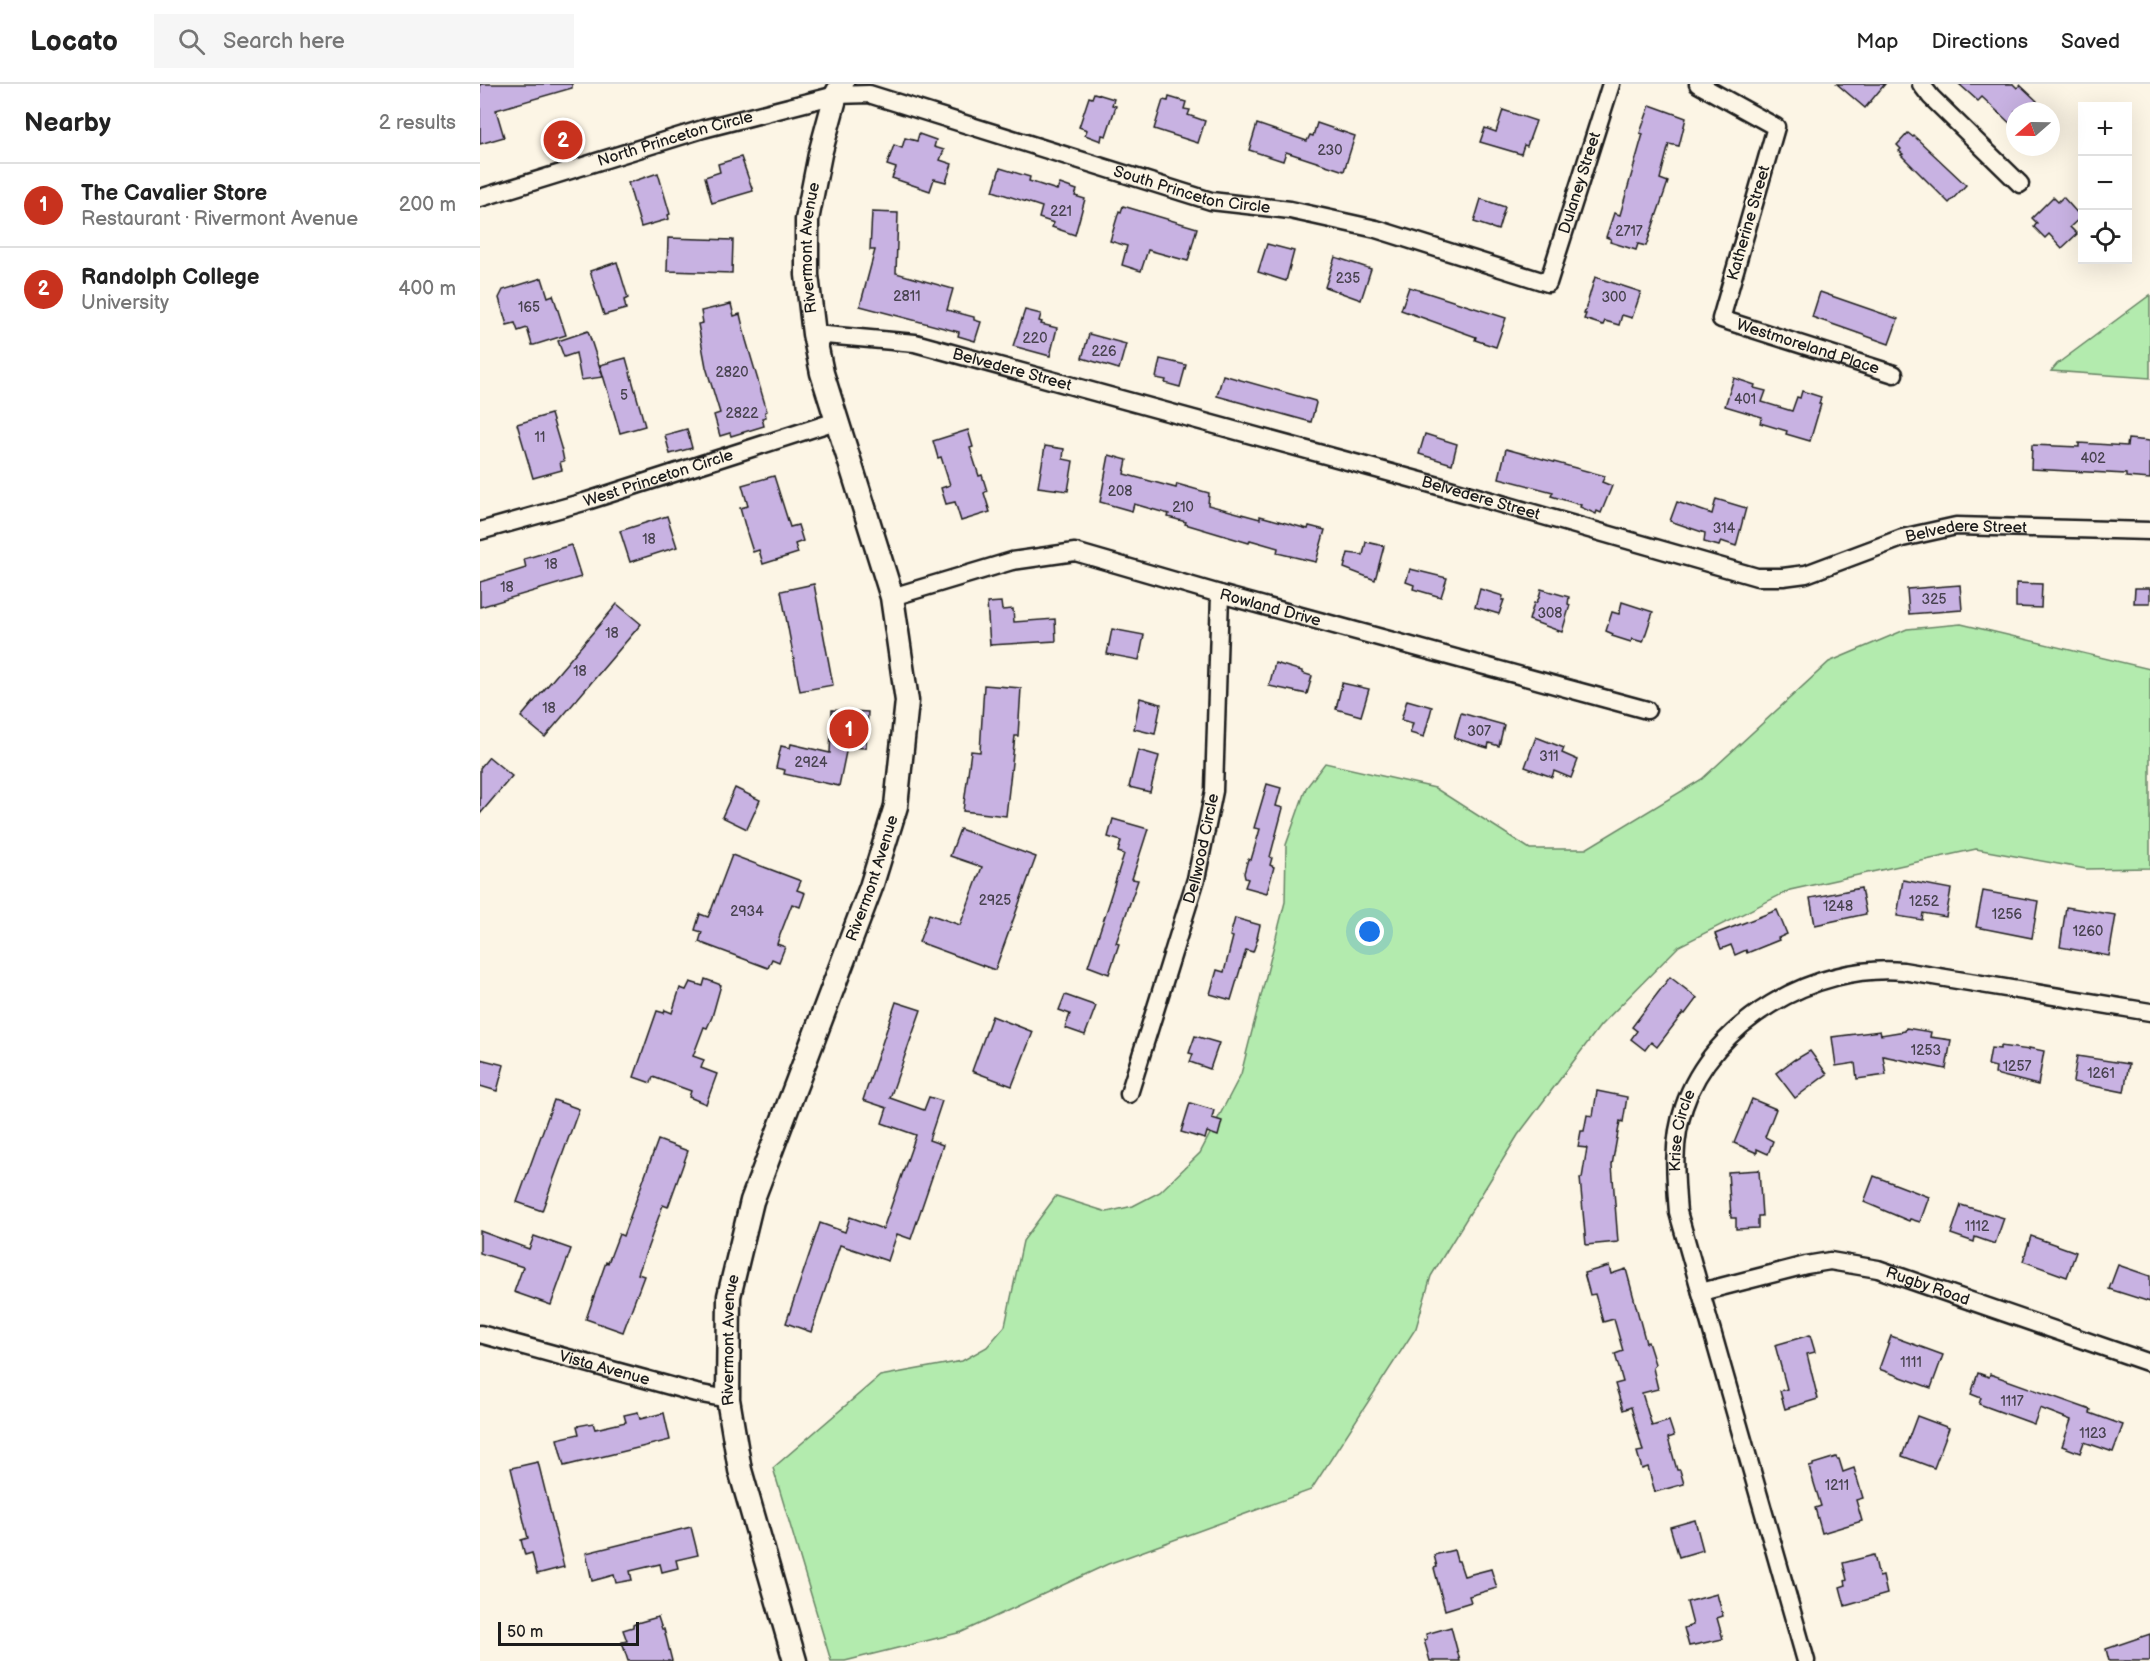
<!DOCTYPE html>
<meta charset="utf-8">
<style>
:root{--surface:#fff;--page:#f6f6f6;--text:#222;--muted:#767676;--line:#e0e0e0;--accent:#c8321e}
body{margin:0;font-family:"Balsamiq Sans",sans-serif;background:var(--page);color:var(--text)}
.controls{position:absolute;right:18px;top:18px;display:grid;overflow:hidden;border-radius:0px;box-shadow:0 6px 24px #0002}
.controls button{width:54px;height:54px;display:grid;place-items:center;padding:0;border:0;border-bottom:2px solid var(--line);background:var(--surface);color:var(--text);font:30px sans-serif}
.compass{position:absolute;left:1526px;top:18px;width:54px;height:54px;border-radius:50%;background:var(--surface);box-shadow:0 6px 24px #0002;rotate:250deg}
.scale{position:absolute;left:18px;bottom:15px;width:141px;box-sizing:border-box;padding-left:6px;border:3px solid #1c1c1c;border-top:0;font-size:16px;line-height:21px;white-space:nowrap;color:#1c1c1c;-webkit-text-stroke:4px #fcf5e5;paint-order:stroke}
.you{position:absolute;left:890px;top:848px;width:21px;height:21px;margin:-15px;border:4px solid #fff;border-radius:50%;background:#1a73e8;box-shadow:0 0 0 9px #1a73e833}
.badge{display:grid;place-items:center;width:39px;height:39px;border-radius:50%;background:var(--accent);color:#fff;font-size:20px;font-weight:700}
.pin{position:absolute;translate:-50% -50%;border:3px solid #fff;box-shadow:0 2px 6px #0006}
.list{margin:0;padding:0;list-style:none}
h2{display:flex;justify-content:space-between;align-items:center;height:78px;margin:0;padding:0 24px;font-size:26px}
h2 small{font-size:20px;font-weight:400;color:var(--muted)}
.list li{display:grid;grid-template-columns:39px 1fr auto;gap:18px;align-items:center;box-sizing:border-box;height:84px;padding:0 24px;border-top:2px solid var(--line)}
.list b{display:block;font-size:22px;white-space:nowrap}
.list p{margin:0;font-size:20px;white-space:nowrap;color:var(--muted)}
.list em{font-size:20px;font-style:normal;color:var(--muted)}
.icon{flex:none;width:33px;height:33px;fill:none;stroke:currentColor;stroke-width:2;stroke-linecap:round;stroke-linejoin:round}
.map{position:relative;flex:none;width:1670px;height:1577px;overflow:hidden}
header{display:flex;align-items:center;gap:36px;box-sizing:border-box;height:84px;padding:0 30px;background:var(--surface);border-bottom:2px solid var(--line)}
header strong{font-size:28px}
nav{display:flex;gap:33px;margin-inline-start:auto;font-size:21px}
.search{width:420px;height:54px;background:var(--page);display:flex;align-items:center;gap:15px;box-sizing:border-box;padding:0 21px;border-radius:0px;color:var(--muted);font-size:22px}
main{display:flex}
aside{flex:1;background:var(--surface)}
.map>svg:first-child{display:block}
.green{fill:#b3ebae;stroke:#688465;stroke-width:1.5}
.building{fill:#c8b2e2;stroke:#1c1c1c;stroke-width:1.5}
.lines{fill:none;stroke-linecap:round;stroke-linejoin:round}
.street-casing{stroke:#1c1c1c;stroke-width:21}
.secondary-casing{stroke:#1c1c1c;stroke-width:27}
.street{stroke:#fcf5e5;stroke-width:16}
.secondary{stroke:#fcf5e5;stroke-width:22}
.labels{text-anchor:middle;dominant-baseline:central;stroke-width:4.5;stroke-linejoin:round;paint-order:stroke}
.number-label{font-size:14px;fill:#47424e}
.street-label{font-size:16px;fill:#1c1c1c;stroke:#fcf5e5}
</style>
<header>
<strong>Locato</strong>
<div class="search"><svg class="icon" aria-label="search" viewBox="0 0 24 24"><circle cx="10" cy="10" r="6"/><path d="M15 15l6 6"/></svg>Search here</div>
<nav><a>Map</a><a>Directions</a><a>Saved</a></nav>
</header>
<main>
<aside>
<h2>Nearby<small>2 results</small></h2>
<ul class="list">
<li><span class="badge">1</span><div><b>The Cavalier Store</b><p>Restaurant · Rivermont Avenue</p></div><em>200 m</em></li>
<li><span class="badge">2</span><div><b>Randolph College</b><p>University</p></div><em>400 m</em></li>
</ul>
</aside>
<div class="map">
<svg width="1670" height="1577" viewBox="0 0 1670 1577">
<rect width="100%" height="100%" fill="#fcf5e5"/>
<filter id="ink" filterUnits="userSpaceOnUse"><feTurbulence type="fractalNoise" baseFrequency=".0167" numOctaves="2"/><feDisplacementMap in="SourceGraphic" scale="12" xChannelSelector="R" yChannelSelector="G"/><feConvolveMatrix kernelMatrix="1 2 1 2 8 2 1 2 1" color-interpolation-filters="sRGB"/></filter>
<g filter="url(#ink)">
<g class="green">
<polygon points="1670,211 1670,294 1571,287 1577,280"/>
<polygon points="1481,540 1670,585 1670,784 1606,785 1496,765 1310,806 1199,862 1120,942 1038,1051 951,1192 936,1244 831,1406 628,1480 482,1548 365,1577 351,1577 293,1384 400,1292 482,1277 507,1263 525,1242 543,1157 576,1112 627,1128 653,1122 680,1108 720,1069 761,990 805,818 806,761 826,704 845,679 955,704 1050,765 1106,765 1222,695 1349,578 1427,545"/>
</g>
<g class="building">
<polygon points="0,0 92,0 92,4 16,26 24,53 0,60"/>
<polygon points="1357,0 1405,0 1385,24"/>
<polygon points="1479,0 1533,0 1537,4 1540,1 1557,17 1547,27 1535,27 1535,44 1502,13 1498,17"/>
<polygon points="614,9 634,15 632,21 636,22 626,52 622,51 621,57 605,51 607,46 599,43 609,13 612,14"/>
<polygon points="689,13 706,18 704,25 710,26 708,31 725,37 718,59 674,45 683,16 688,17"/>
<polygon points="1170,21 1206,34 1199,62 1189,60 1180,95 1188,98 1166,162 1158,160 1156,166 1130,158 1131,155 1126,153 1134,129 1140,131 1163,50 1160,49"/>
<polygon points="1023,26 1056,37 1047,62 1044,61 1041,70 1000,58 1005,44 1016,48"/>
<polygon points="837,39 875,52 864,87 806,68 803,77 769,66 777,40 827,57 830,51 833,52"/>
<polygon points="1428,49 1433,53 1434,52 1486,101 1469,119 1421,71 1423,70 1419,67 1421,65 1417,61"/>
<polygon points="439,50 456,56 454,63 464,66 460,76 472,80 466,98 454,95 450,107 412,94 416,84 407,81 414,61 422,64 425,54 437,57"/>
<polygon points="261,73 273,107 232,119 225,93 240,88 238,80"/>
<polygon points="520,84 550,93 549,97 577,106 580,100 597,106 595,112 605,115 595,151 572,143 574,139 559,134 562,123 513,107"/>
<polygon points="178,89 190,130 188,131 189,135 161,143 148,99"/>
<polygon points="1573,113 1578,118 1583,113 1601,133 1590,143 1597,150 1582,164 1569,150 1565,154 1554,143 1557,139 1552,134"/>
<polygon points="1001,115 1025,123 1018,146 994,138"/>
<polygon points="643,122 717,144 708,177 668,166 661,187 642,181 647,162 630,157 639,127 641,128"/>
<polygon points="392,128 418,129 416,189 473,205 467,226 494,233 494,236 501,238 495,257 478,252 479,248 380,222 395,166 390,166"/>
<polygon points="188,154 253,156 252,189 187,187"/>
<polygon points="787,160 814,167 806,197 778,188"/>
<polygon points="855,173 891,185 881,216 845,203"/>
<polygon points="137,178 148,214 144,216 146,225 124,231 110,187"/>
<polygon points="1115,193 1161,208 1152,234 1142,231 1139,241 1125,237 1123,241 1104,235 1106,230 1104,230"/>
<polygon points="62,194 68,213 73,211 86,251 54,261 52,261 47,244 38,247 35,239 27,241 19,214 23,206"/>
<polygon points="929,203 1026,234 1016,263 995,256 996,253 921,226"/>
<polygon points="1340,208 1418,235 1409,260 1332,233"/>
<polygon points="251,220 254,232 260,230 266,256 287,327 285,328 286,333 282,334 284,342 251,352 250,349 240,352 234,331 240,329 226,283 218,240 223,239 221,227"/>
<polygon points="545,226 561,230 559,237 562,238 561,240 577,244 570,272 533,262"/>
<polygon points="108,247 123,293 101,296 96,269 84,273 78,257"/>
<polygon points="609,250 646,260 639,285 602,274"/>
<polygon points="146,274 165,342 140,349 120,281"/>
<polygon points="680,275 706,281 700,303 685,299 686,296 676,294"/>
<polygon points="743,291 835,317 836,319 831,338 737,312"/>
<polygon points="1254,294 1275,301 1274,304 1286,307 1282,318 1312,327 1317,313 1320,314 1322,307 1341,313 1339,320 1341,320 1330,357 1306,350 1307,347 1280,339 1282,333 1245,322"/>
<polygon points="71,330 82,367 84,377 80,378 82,386 53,394 37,340"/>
<polygon points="207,345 212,364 190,370 185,351"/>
<polygon points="488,346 493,363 490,364 499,392 502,391 507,407 504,409 510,428 481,437 475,418 466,420 461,404 470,401 461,373 458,374 453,357"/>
<polygon points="945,350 977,360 972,380 939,370"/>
<polygon points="1648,355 1670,357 1670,395 1646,393 1646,390 1551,385 1552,361 1599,363 1599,359 1647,362"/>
<polygon points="565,362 584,365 583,375 593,377 588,407 558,403"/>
<polygon points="1026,365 1125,392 1122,398 1132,402 1121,429 1117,427 1116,430 1100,423 1101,421 1071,412 1073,408 1019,394"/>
<polygon points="629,371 647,376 644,390 696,404 697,400 729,409 728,421 780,435 780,432 828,445 829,442 845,446 836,478 797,469 798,464 770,456 769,459 762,457 705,440 706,438 688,433 689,430 654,420 652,427 620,418"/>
<polygon points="294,392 310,443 318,441 323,457 315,460 318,469 283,480 279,466 273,468 267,449 260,424 268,422 262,401"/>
<polygon points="1236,415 1266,424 1256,462 1241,457 1239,462 1224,458 1225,449 1190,437 1197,418 1232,430"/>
<polygon points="187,432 197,463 150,478 140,447"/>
<polygon points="886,458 904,462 895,496 864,484 868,469 883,471"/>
<polygon points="91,461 101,493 0,523 0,498 46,484 44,475"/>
<polygon points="930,485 967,494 961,513 933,505 934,501 926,498"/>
<polygon points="1536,499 1562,500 1561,524 1536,523"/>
<polygon points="334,500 353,601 320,607 301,507"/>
<polygon points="1480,501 1482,526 1429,530 1427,505"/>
<polygon points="1655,504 1670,504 1670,519 1654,519"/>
<polygon points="1000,505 1023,512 1022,516 1024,516 1019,530 995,523"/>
<polygon points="1061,505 1089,513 1088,520 1090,521 1082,548 1049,536 1054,519 1056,519 1059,514"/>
<polygon points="521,518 522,526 533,525 534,538 575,535 576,557 510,561 507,519"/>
<polygon points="1142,518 1173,528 1163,558 1152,555 1151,558 1132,552 1133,550 1126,547 1132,528 1139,530"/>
<polygon points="137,520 161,540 65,653 41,633"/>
<polygon points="632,545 664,551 659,576 627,570"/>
<polygon points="795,579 822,587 822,589 832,592 827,610 789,602"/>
<polygon points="862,599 889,605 881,632 856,625"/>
<polygon points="504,601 541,604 538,652 535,652 526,732 483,727 491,667 500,668"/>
<polygon points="660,614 681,620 675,650 654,645"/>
<polygon points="927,616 952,623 944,653 930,649 933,639 921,636"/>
<polygon points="352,626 388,628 386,664 367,663 359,702 304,690 305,686 296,684 301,662 310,664 311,660 350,669"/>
<polygon points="981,629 1024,641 1019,662 1009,659 1008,664 974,654"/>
<polygon points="1056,653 1084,664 1082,669 1098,676 1091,694 1074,687 1072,693 1045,683"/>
<polygon points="658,666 679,672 670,708 649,703"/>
<polygon points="9,673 32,692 0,730 0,684"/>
<polygon points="787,700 801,704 796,722 803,724 790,773 792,774 790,781 794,783 787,809 765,803 768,795 765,794 764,789 768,775 771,776 780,745 774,744"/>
<polygon points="255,704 280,716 267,745 242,733"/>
<polygon points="633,735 668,745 652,795 658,796 636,859 639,860 629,890 608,882 630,817 629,817 644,770 638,768 641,757 628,753"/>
<polygon points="480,745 556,773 515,886 439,858 449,830 480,841 502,783 470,772"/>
<polygon points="252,771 321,797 317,806 325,809 320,823 312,820 300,851 297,860 305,863 299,878 292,875 288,884 219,858 222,848 215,846 220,830 228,833 232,824"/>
<polygon points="1423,796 1471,805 1466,833 1443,829 1442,836 1417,832"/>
<polygon points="1381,804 1386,830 1335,841 1330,814"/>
<polygon points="1503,807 1558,817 1552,854 1496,843"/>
<polygon points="1586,823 1636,831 1629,872 1580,863"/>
<polygon points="1297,826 1307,850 1298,854 1299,856 1267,869 1266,866 1255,871 1251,861 1241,865 1235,850"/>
<polygon points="755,834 780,841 777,854 778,854 773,868 766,866 751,916 730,910 737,886 744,888 753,853 750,852"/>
<polygon points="1190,893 1217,914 1205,930 1203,929 1177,963 1171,958 1165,966 1151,955 1157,947 1152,943"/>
<polygon points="225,895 241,901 232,933 227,944 224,943 213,972 224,976 221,984 237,990 226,1020 209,1013 211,1007 173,993 171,999 154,993 177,927 184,929 185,926 192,929 200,904 206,906 210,898 223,902"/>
<polygon points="585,911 616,922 605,951 585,944 590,930 579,926"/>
<polygon points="416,918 441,926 410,1014 444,1026 449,1013 462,1017 449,1056 463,1061 431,1155 417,1150 408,1177 360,1161 331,1248 306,1239 340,1139 365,1148 370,1133 403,1145 436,1051 402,1039 407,1024 383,1016"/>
<polygon points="512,932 553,948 532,1002 492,987"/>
<polygon points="1426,944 1451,948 1450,953 1471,956 1466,985 1403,972 1406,991 1377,995 1375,979 1356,982 1352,953 1400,947 1401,951 1425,947"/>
<polygon points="715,952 739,959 730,985 710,978 713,970 709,969"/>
<polygon points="1520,962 1549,966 1549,964 1564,967 1558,1001 1515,990 1516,983 1508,981 1511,964 1520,965"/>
<polygon points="1330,967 1347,990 1315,1014 1296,989 1315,975 1315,976"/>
<polygon points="1597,972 1649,980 1644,1008 1593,998"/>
<polygon points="0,975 24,981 17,1007 0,1002"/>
<polygon points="1117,1007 1147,1013 1143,1038 1140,1037 1132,1081 1138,1158 1106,1161 1100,1094 1102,1094 1107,1064 1098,1063 1101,1047 1104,1047 1107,1031 1113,1032"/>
<polygon points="1272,1015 1296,1025 1285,1053 1293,1057 1288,1070 1277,1065 1277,1069 1254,1059"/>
<polygon points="74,1016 99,1025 62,1127 37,1118"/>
<polygon points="710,1019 734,1026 732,1034 742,1037 738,1052 727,1048 725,1055 701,1048"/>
<polygon points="178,1056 208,1067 188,1123 183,1121 158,1190 164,1192 143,1248 106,1235 126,1178 128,1179 139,1150 143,1152"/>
<polygon points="1279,1086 1282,1132 1278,1132 1278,1144 1256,1145 1256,1134 1251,1134 1248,1088"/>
<polygon points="1394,1092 1449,1113 1440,1138 1430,1135 1429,1137 1384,1118"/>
<polygon points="1481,1121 1524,1134 1515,1160 1495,1153 1494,1158 1471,1150"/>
<polygon points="0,1147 49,1165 54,1152 91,1165 71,1221 34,1208 43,1183 0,1169"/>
<polygon points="1551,1152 1596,1168 1587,1193 1543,1177"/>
<polygon points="1638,1181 1670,1192 1670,1218 1629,1205"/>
<polygon points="1129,1182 1131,1190 1146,1185 1166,1259 1168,1258 1175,1280 1173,1284 1178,1305 1162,1309 1172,1342 1189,1337 1194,1352 1188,1354 1197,1386 1200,1386 1204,1400 1175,1408 1168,1383 1162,1385 1157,1368 1163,1367 1151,1323 1143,1326 1135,1300 1143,1298 1135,1270 1143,1267 1134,1235 1123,1238 1115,1210 1110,1211 1104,1189"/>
<polygon points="1330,1251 1335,1268 1327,1270 1338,1315 1305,1325 1300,1307 1307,1305 1295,1261"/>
<polygon points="1411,1252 1463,1271 1451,1304 1399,1285"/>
<polygon points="1498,1289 1509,1293 1510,1290 1611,1326 1610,1329 1643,1341 1633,1368 1604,1358 1600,1369 1582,1362 1591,1336 1560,1324 1554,1340 1499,1320 1501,1314 1491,1310"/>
<polygon points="158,1328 160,1335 184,1329 190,1356 84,1382 77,1355 99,1350 97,1342 113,1339 115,1345 146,1338 144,1331"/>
<polygon points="1437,1332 1469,1344 1454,1384 1422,1372"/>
<polygon points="1356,1373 1357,1375 1359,1375 1363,1388 1374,1384 1383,1414 1376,1416 1382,1437 1342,1449 1335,1424 1341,1422 1329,1383 1333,1382 1333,1380"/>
<polygon points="58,1378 84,1483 57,1490 52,1469 45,1471 41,1456 48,1454 31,1384"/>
<polygon points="1215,1436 1223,1466 1199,1473 1190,1443"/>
<polygon points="211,1443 218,1471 196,1476 198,1484 182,1488 180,1480 150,1487 152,1496 136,1499 134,1491 112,1497 106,1469"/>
<polygon points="974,1466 977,1477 979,1477 984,1492 1011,1485 1017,1504 989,1512 991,1518 965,1526 954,1484 957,1483 954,1471"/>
<polygon points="1394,1471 1399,1493 1403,1492 1407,1510 1365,1522 1360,1503 1366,1501 1365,1497 1367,1496 1363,1479"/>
<polygon points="1237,1510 1243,1532 1237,1534 1243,1555 1209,1562 1204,1544 1213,1541 1207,1518"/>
<polygon points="178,1533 182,1545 184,1545 192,1577 148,1577 142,1558 147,1557 143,1546 153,1543 153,1541 157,1539"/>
<polygon points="971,1543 980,1577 950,1577 944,1556 947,1555 946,1550"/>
<polygon points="1670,1550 1670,1577 1629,1577 1626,1565"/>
</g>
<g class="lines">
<g class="street-casing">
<g id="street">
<path id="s1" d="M1218,0L1296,43L1241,235L1414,290"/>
<polyline points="1441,0 1451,13 1540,100"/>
<path id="s2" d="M0,114L223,45L356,11L389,10L731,117L810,126L896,145L1068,199L1131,0"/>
<path id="s3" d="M334,250L435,259L948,399L1277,493H1303L1326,490L1422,454L1476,442L1670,447"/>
<path id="s4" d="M0,447L104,418L356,337"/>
<path id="s5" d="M412,513L532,477L595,468L740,510L1167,626"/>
<path id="s6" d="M649,1010L716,795L734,707L740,510"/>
<path id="s7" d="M1221,1208L1326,1181L1350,1177L1398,1185L1670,1279"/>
<path id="s8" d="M0,1250L216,1309L248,1315"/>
<path id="s9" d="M1326,1577L1198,1128C1195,1092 1192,1058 1204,1023C1232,938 1335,879 1423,887L1670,928"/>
</g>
</g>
<g class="secondary-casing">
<g id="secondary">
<path id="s10" d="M315,1577L260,1386L248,1315L249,1212L272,1117L391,803L416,722L427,617L412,513L342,289L334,250L327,191V136L340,70L356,11L362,0"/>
</g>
</g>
<use href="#street" class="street"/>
<use href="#secondary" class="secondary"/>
</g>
</g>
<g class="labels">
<g class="number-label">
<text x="850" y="66">230</text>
<text x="581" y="127">221</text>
<text x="1149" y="147">2717</text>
<text x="868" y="194">235</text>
<text x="427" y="212">2811</text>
<text x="1134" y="213">300</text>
<text x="49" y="223">165</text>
<text x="555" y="254">220</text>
<text x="624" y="267">226</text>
<text x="252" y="288">2820</text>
<text x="144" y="311">5</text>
<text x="1265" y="315">401</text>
<text x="262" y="329">2822</text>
<text x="60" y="353">11</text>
<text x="1613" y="374">402</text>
<text x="640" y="407">208</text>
<text x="703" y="423">210</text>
<text x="1244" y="444">314</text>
<text x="169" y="455">18</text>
<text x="71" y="480">18</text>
<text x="27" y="503">18</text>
<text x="1454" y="515">325</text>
<text x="1070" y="529">308</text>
<text x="132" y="549">18</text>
<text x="100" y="587">18</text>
<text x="69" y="624">18</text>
<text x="999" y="647">307</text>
<text x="1069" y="672">311</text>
<text x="331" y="678">2924</text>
<text x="515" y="816">2925</text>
<text x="1444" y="817">1252</text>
<text x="1358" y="822">1248</text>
<text x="267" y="827">2934</text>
<text x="1527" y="830">1256</text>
<text x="1608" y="847">1260</text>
<text x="1446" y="966">1253</text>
<text x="1537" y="982">1257</text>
<text x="1621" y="989">1261</text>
<text x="1497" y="1142">1112</text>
<text x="1431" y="1278">1111</text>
<text x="1532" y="1317">1117</text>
<text x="1613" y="1349">1123</text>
<text x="1357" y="1401">1211</text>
</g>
<g class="street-label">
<text stroke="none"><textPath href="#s2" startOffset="204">North Princeton Circle</textPath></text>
<text stroke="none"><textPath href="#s2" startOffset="1215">Dulaney Street</textPath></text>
<text stroke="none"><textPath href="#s2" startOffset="741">South Princeton Circle</textPath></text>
<text transform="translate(1269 139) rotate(-74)">Katherine Street</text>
<text stroke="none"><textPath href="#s10" startOffset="1464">Rivermont Avenue</textPath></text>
<text stroke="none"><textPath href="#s1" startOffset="380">Westmoreland Place</textPath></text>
<text stroke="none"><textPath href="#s3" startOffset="202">Belvedere Street</textPath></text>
<text stroke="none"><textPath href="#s4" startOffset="186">West Princeton Circle</textPath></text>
<text stroke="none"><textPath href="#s3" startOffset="688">Belvedere Street</textPath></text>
<text stroke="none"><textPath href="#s3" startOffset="1192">Belvedere Street</textPath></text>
<text stroke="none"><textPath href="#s5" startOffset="392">Rowland Drive</textPath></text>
<text stroke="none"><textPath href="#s6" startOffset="256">Dellwood Circle</textPath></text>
<text stroke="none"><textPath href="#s10" startOffset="816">Rivermont Avenue</textPath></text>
<text stroke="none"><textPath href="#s9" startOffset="549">Krise Circle</textPath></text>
<text stroke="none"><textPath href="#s7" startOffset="234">Rugby Road</textPath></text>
<text stroke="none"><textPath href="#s10" startOffset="330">Rivermont Avenue</textPath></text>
<text stroke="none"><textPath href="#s8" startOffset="129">Vista Avenue</textPath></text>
</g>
</g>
</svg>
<div class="controls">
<button>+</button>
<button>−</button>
<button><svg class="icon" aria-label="locate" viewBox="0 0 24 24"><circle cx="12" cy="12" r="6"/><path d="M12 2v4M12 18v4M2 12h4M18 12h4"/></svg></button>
</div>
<svg class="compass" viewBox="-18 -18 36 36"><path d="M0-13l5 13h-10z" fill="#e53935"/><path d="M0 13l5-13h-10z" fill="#767676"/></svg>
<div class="scale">50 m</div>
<div class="you"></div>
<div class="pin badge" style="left:369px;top:645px">1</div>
<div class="pin badge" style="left:83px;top:56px">2</div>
</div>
</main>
